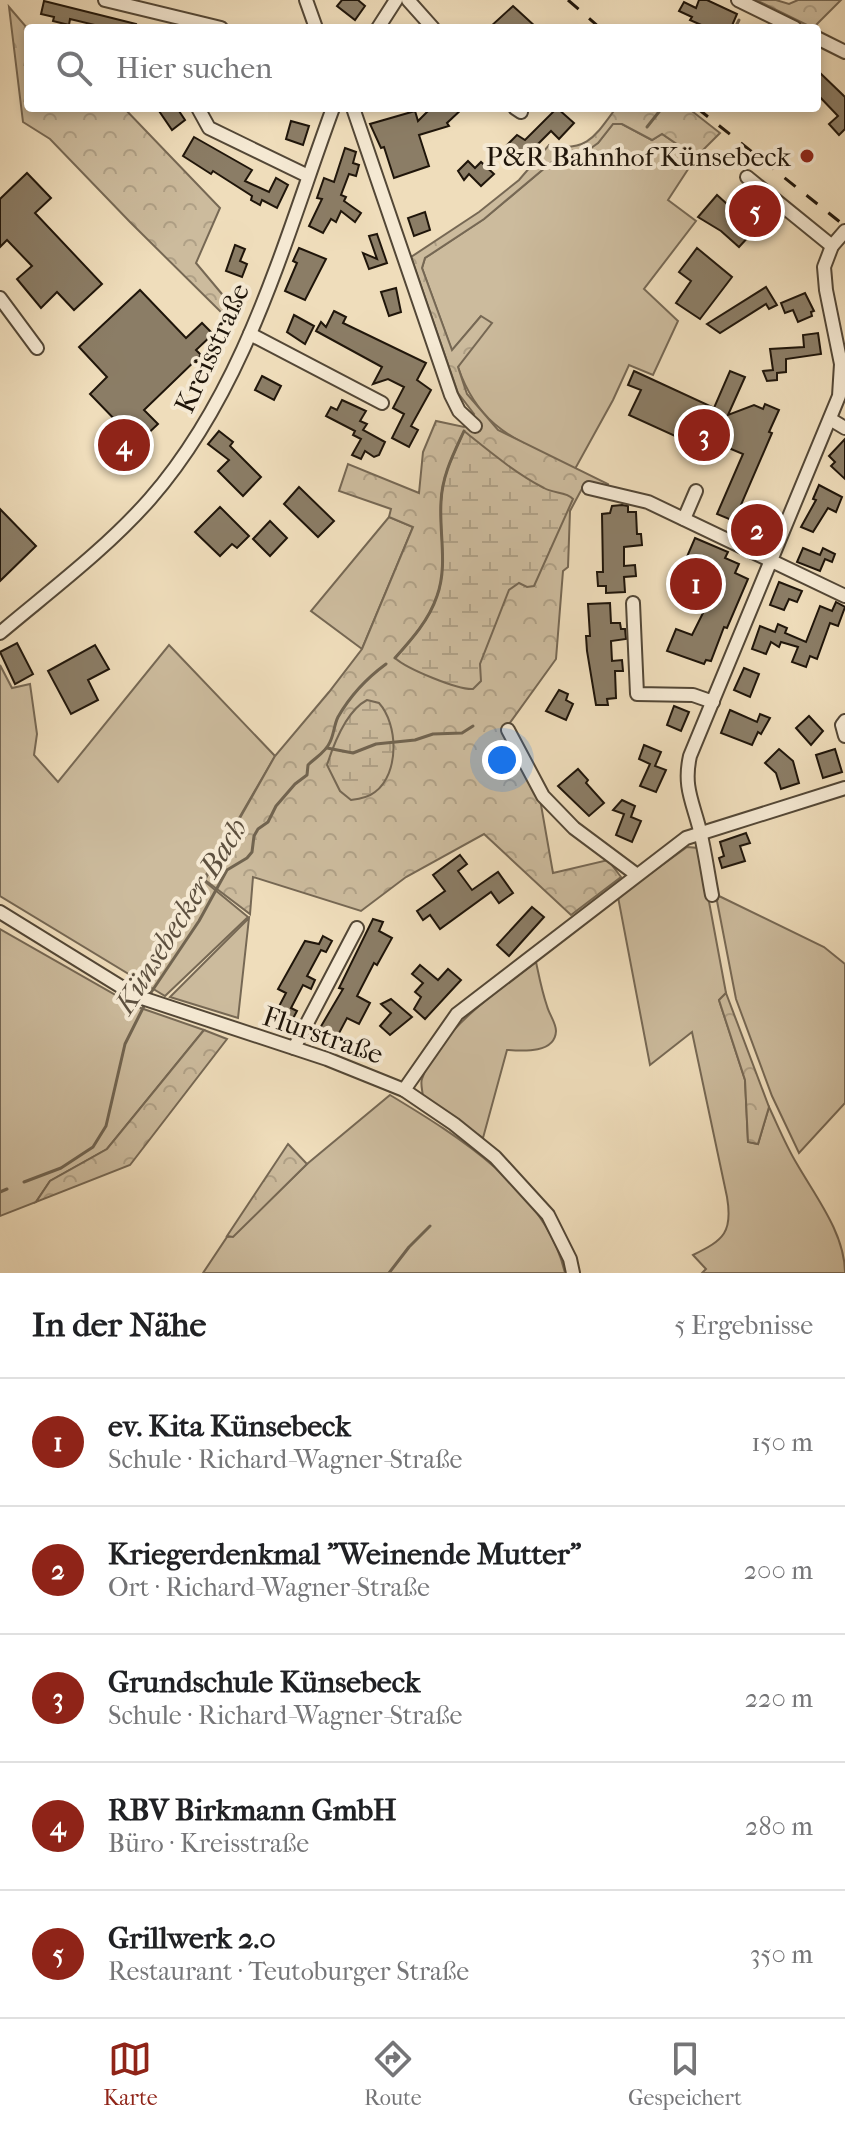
<!DOCTYPE html>
<html lang="de">
<meta charset="utf-8">
<style>
:root{--surface:#fff;--page:#f6f6f6;--text:#202124;--muted:#757577;--line:#e0e0e0;--accent:#8f2418}
body{margin:0;font-family:"IM FELL French Canon",serif;background:var(--page);color:var(--text)}
.you{position:absolute;left:502px;top:760px;width:28px;height:28px;margin:-20px;border:6px solid #fff;border-radius:50%;background:#1a73e8;box-shadow:0 0 0 12px #1a73e833}
.badge{display:grid;place-items:center;width:52px;height:52px;border-radius:50%;background:var(--accent);color:#fff;font-size:26px;font-weight:700}
.pin{position:absolute;translate:-50% -50%;border:4px solid #fff;box-shadow:0 2px 8px #0006}
.list{margin:0;padding:0;list-style:none}
h2{display:flex;justify-content:space-between;align-items:center;height:104px;margin:0;padding:0 32px;font-size:34px}
h2 small{font-size:26px;font-weight:400;color:var(--muted)}
.list li{display:grid;grid-template-columns:52px 1fr auto;gap:24px;align-items:center;box-sizing:border-box;height:128px;padding:0 32px;border-top:2px solid var(--line)}
.list b{display:block;font-size:30px;white-space:nowrap}
.list p{margin:0;font-size:26px;white-space:nowrap;color:var(--muted)}
.list em{font-size:26px;font-style:normal;color:var(--muted)}
.icon{flex:none;width:44px;height:44px;fill:none;stroke:currentColor;stroke-width:2;stroke-linecap:round;stroke-linejoin:round}
.map{position:relative;flex:none;width:845px;height:1273px;overflow:hidden}
.search{position:absolute;background:var(--surface);box-shadow:0 4px 12px #0003;left:24px;right:24px;top:24px;height:88px;display:flex;align-items:center;gap:20px;box-sizing:border-box;padding:0 28px;border-radius:8px;color:var(--muted);font-size:30px}
.sheet{height:744px;background:var(--surface)}
nav{display:flex;justify-content:space-around;align-items:center;box-sizing:border-box;height:112px;border-top:2px solid var(--line);background:var(--surface);font-size:22px;color:var(--muted)}
nav a{display:grid;justify-items:center;gap:4px}
nav .on{color:var(--accent)}
.map>svg:first-child{display:block}
.green{fill:#ccbb9d;stroke:#766854;stroke-width:2}
.forest{fill:url(#forest-crowns);stroke:#766854;stroke-width:2}
.wetland{fill:url(#wetland-marsh);stroke:#766854;stroke-width:2}
.lines{fill:none;stroke-linecap:round;stroke-linejoin:round}
.stream{stroke:#716450;stroke-width:3}
.building{fill:#8b7d66;stroke:#1f150a;stroke-width:2}
.minor-casing{stroke:#534736;stroke-width:16}
.minor{stroke:#f5e9d3;stroke-width:12}
.rail{stroke:#1f150a;stroke-width:3;stroke-dasharray:14 14;stroke-linecap:butt}
.poi-dot{fill:#8f2418;stroke:#f5e9d3;stroke-width:3}
.labels{text-anchor:middle;dominant-baseline:central;stroke-width:8;stroke-linejoin:round;paint-order:stroke}
.poi-label{font-size:28px;fill:#1f150a;stroke:#f5e9d3;text-anchor:end}
.street-label{font-size:28px;fill:#1f150a;stroke:#f5e9d3}
.water-label{font-size:30px;font-style:italic;fill:#5d503f;stroke:#f5e9d3}
</style>
<div class="map">
<svg width="845" height="1273" viewBox="0 0 845 1273">
<defs>
<pattern id="forest-crowns" width="20" height="18" patternUnits="userSpaceOnUse" patternTransform="scale(2)"><rect width="20" height="18" fill="#ccbb9d"/><path d="M2 6a3 3 0 1 1 6 0M12 15a3 3 0 1 1 6 0" fill="none" stroke="#afa086"/></pattern>
<pattern id="wetland-marsh" width="20" height="14" patternUnits="userSpaceOnUse" patternTransform="scale(2)"><rect width="20" height="14" fill="#ccbb9d"/><path d="M1 5h8M5 5V1M11 12h8M15 12V8" fill="none" stroke="#afa086"/></pattern>
</defs>
<rect width="100%" height="100%" fill="#efddbb"/>
<filter id="stains"><feTurbulence type="fractalNoise" baseFrequency=".0025" numOctaves="4"/><feColorMatrix values="0 0 0 0 .2 0 0 0 0 .09 0 0 0 0 .02 0 0 0 .5 -.17"/></filter>
<radialGradient id="worn" r=".72"><stop offset=".6" stop-color="#630" stop-opacity="0"/><stop offset="1" stop-color="#630" stop-opacity=".3"/></radialGradient>
<g class="green">
<path d="M613,124H622L652,140L662,134L696,157L668,200L696,221L644,289L678,321L653,375L629,365L613,400L575,469C519,440 480,431 458,367L481,316L452,351L422,268L425,258L484,219L553,161L598,143Z"/>
<polygon points="389,517 413,527 362,649 311,611"/>
<polygon points="169,645 275,756 203,880 248,917 165,996 0,896 0,665 12,688 30,684 37,734 34,755 58,782"/>
<path d="M687,847L699,848L726,993L719,1000L745,1080L748,1142L758,1144L769,1107C778,1126 786,1146 797,1164C816,1197 845,1234 845,1273H702L706,1269L693,1255C724,1240 733,1232 727,1197L692,1032L650,1065L618,897Z"/>
<polygon points="719,896 824,947 845,964 845,1103 799,1153 772,1096 736,999 717,901"/>
<polygon points="249,918 238,1018 170,997"/>
<polygon points="0,929 135,1006 204,1030 107,1149 50,1181 36,1202 0,1216"/>
<path d="M536,962C539,976 542,992 547,1006C549,1014 556,1023 556,1031C555,1054 522,1051 507,1050L483,1138L423,1098C423,1092 420,1084 422,1079C437,1033 499,989 536,962Z"/>
<path d="M390,1095C458,1136 546,1190 565,1273H203L227,1237L233,1236L307,1164Z"/>
</g>
<g class="forest">
<polygon points="756,0 776,0 789,4 798,0 841,0 813,28"/>
<polygon points="9,7 28,29 28,108 124,108 220,208 196,263 232,306 233,324 130,222 50,139 23,122"/>
<path d="M616,108H688L720,133L696,157L662,134L652,140L622,124H613L598,143L572,162L553,161L484,219L425,258L422,268L452,350L481,316L492,323L458,367L467,394L498,430L608,484V486L585,483L570,511L568,567L563,571L556,659L504,731L540,799L553,873L608,860L621,877L571,915L484,834L406,877L361,911L253,877L250,914L205,880L275,756L329,692L362,649L413,527L389,517L391,509L339,491L348,464L419,493L423,452L436,421L464,427L474,414L458,393L411,257L479,212L519,180L549,145C587,153 596,135 616,108Z"/>
<polygon points="726,993 769,1107 758,1144 748,1142 745,1080 719,1000"/>
<polygon points="204,1030 227,1039 130,1165 36,1202 50,1181 107,1149"/>
<polygon points="288,1144 307,1164 233,1237 227,1236"/>
</g>
<g class="wetland">
<path d="M464,431C489,451 515,473 544,488C554,494 566,491 573,499L534,586L527,587L519,583L509,590L480,664L481,681L473,689C458,690 407,669 395,658C412,639 429,620 437,596C448,566 439,533 441,502C442,476 453,455 464,431Z"/>
<path d="M367,700L379,703C398,724 400,773 375,792C369,797 359,799 351,800L340,791L327,765C334,743 346,711 367,700Z"/>
</g>
<g class="lines">
<g class="stream">
<polyline points="735,28 739,20"/>
<polyline points="647,127 662,108"/>
<path d="M395,658C412,639 429,620 437,596C448,566 439,533 441,502C442,476 453,455 464,431"/>
<polyline points="327,748 353,753 376,744 415,740 433,734 462,733 473,726"/>
<path d="M148,997L199,921L227,870L247,858L252,852L254,836L258,829L268,822L276,806L295,784L307,775L308,765C316,757 326,752 330,742C334,734 334,725 338,717C350,696 367,678 386,664"/>
<polyline points="24,1182 61,1168 93,1147 106,1126 125,1044 145,1004"/>
<polyline points="0,1192 7,1189"/>
<polyline points="389,1273 409,1247 430,1226"/>
</g>
</g>
<g class="building">
<polygon points="342,0 358,0 365,6 355,20 337,6"/>
<polygon points="699,0 707,0 737,14 731,28 708,28 690,20 692,17 679,11 684,2 696,8"/>
<polygon points="44,1 136,24 135,28 95,28 95,25 70,19 69,25 53,21 54,17 41,14"/>
<polygon points="513,6 537,28 489,28"/>
<polygon points="817,70 845,97 845,129 839,135 829,124 838,116 817,94"/>
<polygon points="157,108 177,108 185,120 172,130"/>
<polygon points="431,108 463,108 447,123 449,126 419,135 429,166 394,178 384,147 381,148 370,124 415,111 418,121"/>
<polygon points="557,108 574,123 559,139 551,131 522,160 507,145 517,135 525,140"/>
<polygon points="291,121 309,126 303,145 286,139"/>
<polygon points="194,137 252,170 245,181 269,192 276,178 288,185 277,208 262,200 260,205 251,200 252,196 213,171 211,174 183,156"/>
<polygon points="345,148 356,152 353,163 359,165 356,176 349,174 341,195 346,197 344,201 361,213 355,222 341,211 336,222 331,219 323,233 309,226 322,199 317,198 324,178 334,182"/>
<polygon points="468,161 475,168 481,162 494,174 481,186 469,174 464,180 458,171"/>
<polygon points="27,173 51,198 35,213 102,284 74,310 57,292 41,308 17,279 32,266 7,240 0,247 0,199"/>
<polygon points="754,194 772,211 739,247 721,231 698,217 717,195 737,213"/>
<polygon points="425,212 430,230 414,236 408,218"/>
<polygon points="377,234 387,263 369,269 363,253 377,259 369,236"/>
<polygon points="235,245 245,249 240,261 247,264 242,277 226,271"/>
<polygon points="299,248 326,259 305,300 285,291 297,263 293,261"/>
<polygon points="697,248 732,277 700,319 676,303 691,281 679,272"/>
<polygon points="766,287 777,305 769,309 766,304 720,333 707,324"/>
<polygon points="396,288 401,312 389,316 381,292"/>
<polygon points="140,290 186,338 202,323 213,334 196,350 201,355 144,410 158,424 140,441 143,445 123,463 106,445 123,428 90,394 107,377 79,347"/>
<polygon points="805,293 814,311 811,312 812,316 798,322 793,310 785,313 781,303"/>
<polygon points="334,311 346,317 343,323 426,363 417,380 431,390 411,426 418,430 409,447 392,438 404,414 393,408 404,387 388,379 373,384 382,367 316,331 321,322 326,327"/>
<polygon points="294,315 314,326 305,344 287,332"/>
<polygon points="818,333 821,354 786,359 786,372 777,373 777,380 767,381 763,371 773,370 770,349 804,347 803,335"/>
<polygon points="634,371 714,408 730,371 745,377 728,415 754,405 763,409 765,404 779,410 769,432 772,433 734,521 717,514 743,454 679,427 675,436 629,415 641,390 628,385"/>
<polygon points="262,376 281,386 274,400 255,390"/>
<polygon points="342,400 366,411 360,421 367,424 363,430 385,442 379,455 374,457 365,451 361,459 352,455 361,439 353,435 355,431 326,416 331,407 337,410"/>
<polygon points="219,431 233,442 230,446 261,477 243,496 218,471 229,460 208,444"/>
<polygon points="845,439 845,479 831,466 835,462 829,456"/>
<polygon points="819,485 842,497 836,512 828,508 813,532 801,527 816,500 813,499"/>
<polygon points="299,487 334,521 318,537 284,504"/>
<polygon points="622,505 628,506 628,512 636,512 637,534 641,534 642,545 624,547 624,566 635,565 636,576 624,577 625,592 606,593 606,586 598,586 597,572 603,572 602,514 610,513 612,506"/>
<polygon points="220,507 249,536 237,548 232,544 220,556 195,532"/>
<polygon points="0,509 36,546 0,581"/>
<polygon points="270,521 287,538 270,556 253,539"/>
<polygon points="695,538 728,552 725,558 739,564 735,573 748,579 727,628 724,627 711,661 706,660 704,664 667,651 676,629 692,635 711,597 704,594 714,571 686,559"/>
<polygon points="803,548 820,555 823,548 835,554 832,562 825,559 820,571 797,562"/>
<polygon points="779,582 802,591 797,602 789,599 784,610 770,605"/>
<polygon points="836,602 845,607 838,626 830,623 817,659 810,656 806,667 792,662 798,647 781,642 779,647 771,642 766,654 752,649 760,626 775,632 778,624 787,628 785,633 806,642 820,606 832,611"/>
<polygon points="610,603 611,623 620,623 621,629 625,629 626,639 611,641 612,661 622,660 623,671 615,671 616,698 607,699 608,705 596,705 587,651 586,636 590,636 588,604"/>
<polygon points="17,643 33,674 15,684 0,652"/>
<polygon points="95,645 109,669 88,680 98,700 71,714 48,671"/>
<polygon points="744,668 759,674 750,697 734,690"/>
<polygon points="559,690 568,694 566,700 573,704 566,720 546,711"/>
<polygon points="674,706 689,712 681,731 667,725"/>
<polygon points="730,710 757,722 760,714 770,718 761,734 758,732 752,745 721,733"/>
<polygon points="809,716 823,731 811,745 796,728"/>
<polygon points="644,745 661,752 655,766 666,770 656,792 640,786 650,764 639,759"/>
<polygon points="779,749 793,761 799,783 781,789 776,773 765,763"/>
<polygon points="835,749 842,772 823,778 816,755"/>
<polygon points="578,769 588,780 586,783 604,803 589,816 558,786"/>
<polygon points="622,800 635,806 631,817 641,821 632,842 616,835 624,814 613,810"/>
<polygon points="746,833 750,843 740,846 745,861 722,868 719,858 724,856 720,842"/>
<polygon points="460,855 467,864 458,871 472,890 498,872 513,893 499,903 491,892 440,929 430,915 423,920 417,911 445,891 433,875"/>
<polygon points="532,907 544,917 509,956 497,945"/>
<polygon points="373,919 383,922 379,931 392,938 377,965 374,963 357,996 370,1003 359,1024 347,1018 337,1037 320,1028 343,989 339,988"/>
<polygon points="323,936 332,941 326,952 321,950 307,976 315,980 311,989 303,985 291,1008 297,1011 289,1026 273,1018 286,993 278,989 305,941 319,944"/>
<polygon points="420,965 438,980 448,969 461,980 425,1019 414,1009 421,997 415,992 423,983 412,974"/>
<polygon points="391,999 412,1017 390,1035 380,1026 391,1013 381,1004"/>
</g>
<g class="lines">
<g class="minor-casing">
<g id="minor">
<polyline points="105,0 221,28"/>
<polyline points="306,0 316,28"/>
<polyline points="408,0 433,28"/>
<polyline points="738,0 795,28"/>
<polyline points="378,28 396,0"/>
<polyline points="817,38 845,52"/>
<polyline points="198,108 209,128 308,176"/>
<polyline points="353,108 451,395 459,411 475,426"/>
<polyline points="515,108 521,112"/>
<polyline points="747,177 832,246"/>
<polyline points="0,298 37,348"/>
<polyline points="250,334 382,403"/>
<polyline points="830,419 845,428"/>
<polyline points="589,488 648,502 845,596"/>
<polyline points="684,519 696,491"/>
<polyline points="633,603 637,694 693,695 713,702"/>
<path d="M0,633C51,590 106,549 150,499C246,389 284,241 333,108"/>
<polyline points="845,721 842,725 845,736"/>
<polyline points="508,730 543,796 574,828 637,875"/>
<path d="M712,895C708,874 705,852 700,831C693,802 683,787 690,756L839,396L841,364L826,290L824,267L832,246L845,231"/>
<polyline points="0,912 136,996 327,1059 404,1090 454,1124 495,1157 548,1215 570,1259 573,1273"/>
<polyline points="294,1048 357,928"/>
<polyline points="404,1090 457,1014 686,838 845,788"/>
</g>
</g>
<use href="#minor" class="minor"/>
<g class="rail">
<polyline points="568,0 600,28"/>
<polyline points="697,108 845,226"/>
</g>
</g>
<circle class="poi-dot" cx="807" cy="156" r="8"/>
<g class="labels">
<g class="poi-label">
<text x="791" y="156">P&amp;R Bahnhof Künsebeck</text>
</g>
<g class="street-label">
<text transform="translate(212 348) rotate(-65)">Kreisstraße</text>
<text transform="translate(323 1035) rotate(19)">Flurstraße</text>
</g>
<g class="water-label">
<text transform="translate(181 916) rotate(-58)">Künsebecker Bach</text>
</g>
</g>
<rect width="100%" height="100%" filter="url(#stains)"/>
<rect width="100%" height="100%" fill="url(#worn)"/>
</svg>
<div class="you"></div>
<div class="pin badge" style="left:696px;top:584px">1</div>
<div class="pin badge" style="left:757px;top:530px">2</div>
<div class="pin badge" style="left:704px;top:435px">3</div>
<div class="pin badge" style="left:124px;top:445px">4</div>
<div class="pin badge" style="left:755px;top:211px">5</div>
<div class="search"><svg class="icon" aria-label="search" viewBox="0 0 24 24"><circle cx="10" cy="10" r="6"/><path d="M15 15l6 6"/></svg>Hier suchen</div>
</div>
<section class="sheet">
<h2>In der Nähe<small>5 Ergebnisse</small></h2>
<ul class="list">
<li><span class="badge">1</span><div><b>ev. Kita Künsebeck</b><p>Schule · Richard-Wagner-Straße</p></div><em>150 m</em></li>
<li><span class="badge">2</span><div><b>Kriegerdenkmal &quot;Weinende Mutter&quot;</b><p>Ort · Richard-Wagner-Straße</p></div><em>200 m</em></li>
<li><span class="badge">3</span><div><b>Grundschule Künsebeck</b><p>Schule · Richard-Wagner-Straße</p></div><em>220 m</em></li>
<li><span class="badge">4</span><div><b>RBV Birkmann GmbH</b><p>Büro · Kreisstraße</p></div><em>280 m</em></li>
<li><span class="badge">5</span><div><b>Grillwerk 2.0</b><p>Restaurant · Teutoburger Straße</p></div><em>350 m</em></li>
</ul>
</section>
<nav>
<a class="on"><svg class="icon" aria-label="map" viewBox="0 0 24 24"><path d="M3 6l6-2 6 2 6-2v14l-6 2-6-2-6 2zM9 4v14M15 6v14"/></svg>Karte</a>
<a><svg class="icon" aria-label="directions" viewBox="0 0 24 24"><path d="M12 3l9 9-9 9-9-9zM9 14v-3h6M13 9l2 2-2 2"/></svg>Route</a>
<a><svg class="icon" aria-label="saved" viewBox="0 0 24 24"><path d="M7 4h10v16l-5-4-5 4z"/></svg>Gespeichert</a>
</nav>
